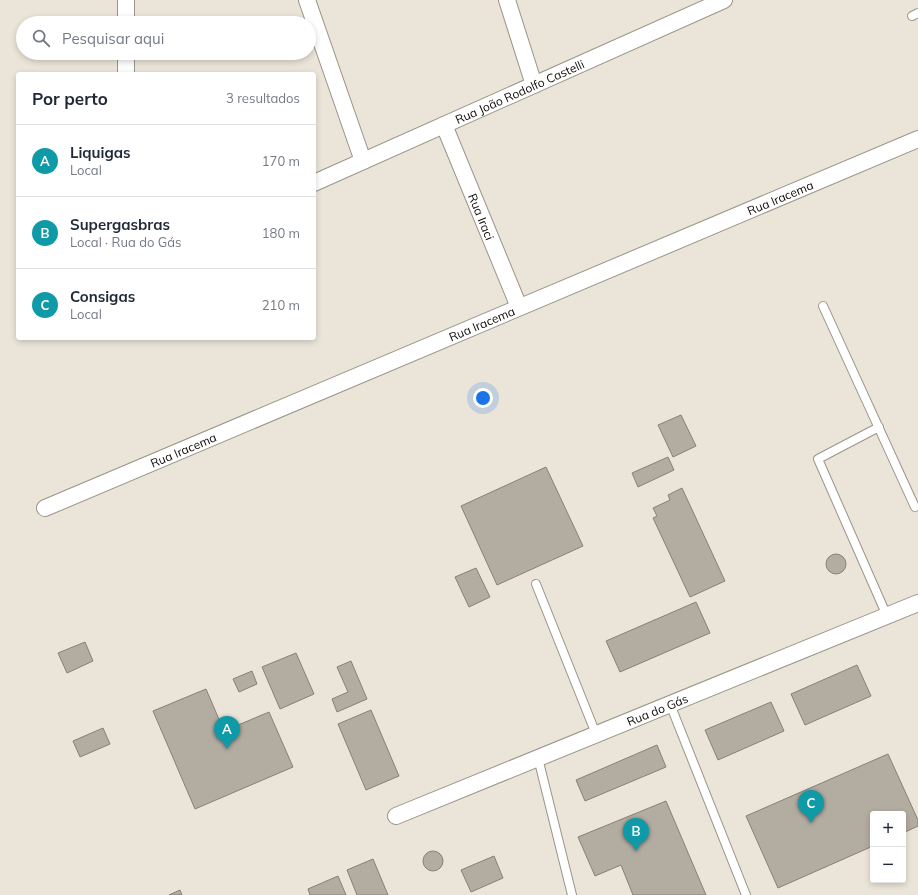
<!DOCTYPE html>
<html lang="pt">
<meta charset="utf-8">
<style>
:root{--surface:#fff;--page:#f2f2f3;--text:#1f2937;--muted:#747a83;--line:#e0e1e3;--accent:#7c3aed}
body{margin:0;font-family:Mulish,sans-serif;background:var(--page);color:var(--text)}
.controls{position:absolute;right:12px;bottom:12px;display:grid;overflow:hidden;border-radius:4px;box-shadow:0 2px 6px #0003}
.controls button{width:36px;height:36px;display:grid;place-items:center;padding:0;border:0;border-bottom:1px solid var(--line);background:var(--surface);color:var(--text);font:20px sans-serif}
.you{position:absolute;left:483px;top:398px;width:14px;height:14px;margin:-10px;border:3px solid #fff;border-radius:50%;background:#1a73e8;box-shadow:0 0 0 6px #1a73e833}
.badge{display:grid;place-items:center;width:26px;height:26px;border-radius:50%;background:var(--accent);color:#fff;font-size:13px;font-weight:700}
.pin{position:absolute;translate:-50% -33px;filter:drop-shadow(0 1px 2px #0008)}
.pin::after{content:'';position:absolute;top:21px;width:14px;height:12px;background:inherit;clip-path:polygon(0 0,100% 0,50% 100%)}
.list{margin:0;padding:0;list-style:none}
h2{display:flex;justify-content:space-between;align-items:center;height:52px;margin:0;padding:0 16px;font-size:17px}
h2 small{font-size:13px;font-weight:400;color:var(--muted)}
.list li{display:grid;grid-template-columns:26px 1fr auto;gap:12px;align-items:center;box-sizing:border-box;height:72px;padding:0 16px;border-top:1px solid var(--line)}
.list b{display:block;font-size:15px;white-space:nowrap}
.list p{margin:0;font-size:13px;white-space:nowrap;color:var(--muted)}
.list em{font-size:13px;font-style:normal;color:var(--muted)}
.icon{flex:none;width:22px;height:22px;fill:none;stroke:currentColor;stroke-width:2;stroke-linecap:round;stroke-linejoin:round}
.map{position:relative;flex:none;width:918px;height:895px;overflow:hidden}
.search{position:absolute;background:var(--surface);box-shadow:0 2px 6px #0003;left:16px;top:16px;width:300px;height:44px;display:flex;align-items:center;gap:10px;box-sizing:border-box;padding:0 14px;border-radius:22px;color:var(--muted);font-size:15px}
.panel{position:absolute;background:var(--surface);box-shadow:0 2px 6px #0003;left:16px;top:72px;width:300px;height:268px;border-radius:4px}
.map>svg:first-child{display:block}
.building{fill:#b2aca1;stroke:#868076}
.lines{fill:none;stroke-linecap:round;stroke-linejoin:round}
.service-casing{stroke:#9a9489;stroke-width:10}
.minor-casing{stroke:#9a9489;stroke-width:18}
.service{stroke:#fff;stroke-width:8}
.minor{stroke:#fff;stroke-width:16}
.labels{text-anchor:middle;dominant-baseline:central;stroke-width:3.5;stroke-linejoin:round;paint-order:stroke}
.street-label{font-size:12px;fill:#0d0b08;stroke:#fff}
</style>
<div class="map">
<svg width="918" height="895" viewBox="0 0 918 895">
<rect width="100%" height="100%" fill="#ebe5d9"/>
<g class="building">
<polygon points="681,415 696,446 673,457 658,425"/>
<polygon points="668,457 674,470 638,487 632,473"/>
<polygon points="546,467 583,546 497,585 461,506"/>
<polygon points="682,488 725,581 690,597 653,518 657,516 653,508 670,500 668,495"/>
<circle cx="836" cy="564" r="10"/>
<polygon points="476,568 490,597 469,607 455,577"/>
<polygon points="696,602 710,633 620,672 606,641"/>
<polygon points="85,642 93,661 67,673 58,653"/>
<polygon points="296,653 314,694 280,709 262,667"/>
<polygon points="351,661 367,699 337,712 332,699 348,692 337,667"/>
<polygon points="857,665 871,696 805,725 791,694"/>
<polygon points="252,671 257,684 239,692 233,679"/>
<polygon points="206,689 224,731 269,712 293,767 195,809 153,711"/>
<polygon points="771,702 784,731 718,760 705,730"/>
<polygon points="371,710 399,776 366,790 338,724"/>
<polygon points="103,728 110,744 80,757 73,741"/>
<polygon points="657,745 666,767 585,801 576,780"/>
<polygon points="888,754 918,820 918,826 903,833 903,814 873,814 873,846 778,888 746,816"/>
<polygon points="666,801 706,895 633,895 621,865 595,876 578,837"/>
<circle cx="433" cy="861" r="10"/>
<polygon points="494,856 503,878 471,892 461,870"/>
<polygon points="373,859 388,895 357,895 347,870"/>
<polygon points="338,876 346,895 310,895 308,889"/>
<polygon points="180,890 182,895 169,895"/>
</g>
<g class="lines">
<g class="service-casing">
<g id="service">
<polyline points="912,16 918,13"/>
<polyline points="823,306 915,507"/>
<polyline points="879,427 818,459 887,616"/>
<polyline points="536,584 596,734"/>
<polyline points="670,704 746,895"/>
<polyline points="538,758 572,895"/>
</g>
</g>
<g class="minor-casing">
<g id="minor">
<polyline points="126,0 126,23"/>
<polyline points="307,0 363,161"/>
<polyline points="507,0 534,85"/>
<polyline points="126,53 126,74"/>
<path id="s1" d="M444,125L519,307"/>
<path id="s2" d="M314,183L724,0"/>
<path id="s3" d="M45,508L918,139"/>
<path id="s4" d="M396,816L918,603"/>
</g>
</g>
<use href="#service" class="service"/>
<use href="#minor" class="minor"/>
</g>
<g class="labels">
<g class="street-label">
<text stroke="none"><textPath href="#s2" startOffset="225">Rua João Rodolfo Castelli</textPath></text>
<text stroke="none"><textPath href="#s3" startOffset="798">Rua Iracema</textPath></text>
<text stroke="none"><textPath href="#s1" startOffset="99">Rua Iraci</textPath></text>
<text stroke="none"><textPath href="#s3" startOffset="474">Rua Iracema</textPath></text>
<text stroke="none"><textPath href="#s3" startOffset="150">Rua Iracema</textPath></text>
<text stroke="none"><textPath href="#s4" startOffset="282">Rua do Gás</textPath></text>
</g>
</g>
</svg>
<div class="controls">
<button>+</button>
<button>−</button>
</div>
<div class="you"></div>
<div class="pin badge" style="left:227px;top:749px;background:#0f9aa8">A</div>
<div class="pin badge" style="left:636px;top:851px;background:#0f9aa8">B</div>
<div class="pin badge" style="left:811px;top:823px;background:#0f9aa8">C</div>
<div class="search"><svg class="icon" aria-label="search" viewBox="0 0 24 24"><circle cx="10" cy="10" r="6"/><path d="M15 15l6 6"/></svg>Pesquisar aqui</div>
<section class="panel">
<h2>Por perto<small>3 resultados</small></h2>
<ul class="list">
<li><span class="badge" style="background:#0f9aa8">A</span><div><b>Liquigas</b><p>Local</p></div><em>170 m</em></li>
<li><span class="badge" style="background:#0f9aa8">B</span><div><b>Supergasbras</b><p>Local · Rua do Gás</p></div><em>180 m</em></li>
<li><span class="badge" style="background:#0f9aa8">C</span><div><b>Consigas</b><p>Local</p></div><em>210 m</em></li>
</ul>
</section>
</div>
